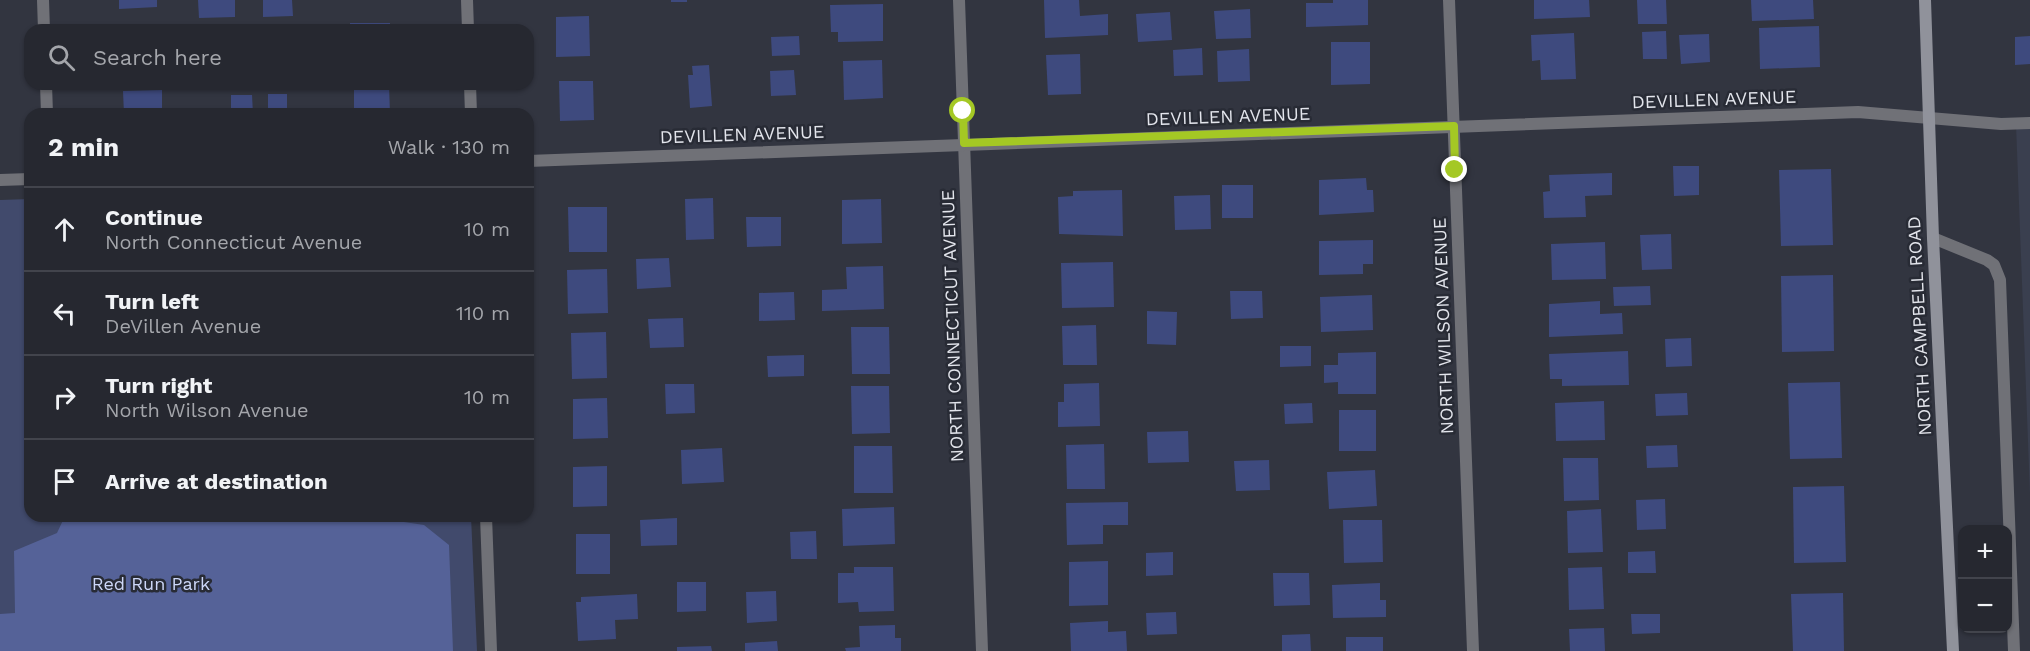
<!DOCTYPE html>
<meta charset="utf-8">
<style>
:root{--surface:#262830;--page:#2e3038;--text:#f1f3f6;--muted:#a4a6ab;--line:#42444c}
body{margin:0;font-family:"Work Sans",sans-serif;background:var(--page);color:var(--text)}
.controls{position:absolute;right:18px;bottom:18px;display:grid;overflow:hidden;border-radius:12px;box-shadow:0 2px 4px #0004}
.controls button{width:54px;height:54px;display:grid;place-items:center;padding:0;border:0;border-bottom:2px solid var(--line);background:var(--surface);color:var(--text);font:30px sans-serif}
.stop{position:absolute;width:18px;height:18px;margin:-14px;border:4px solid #a4c824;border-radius:50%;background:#fff}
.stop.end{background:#a4c824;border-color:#fff;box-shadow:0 2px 6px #0008}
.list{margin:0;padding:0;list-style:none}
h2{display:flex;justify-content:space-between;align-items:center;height:78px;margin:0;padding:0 24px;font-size:26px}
h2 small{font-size:20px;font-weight:400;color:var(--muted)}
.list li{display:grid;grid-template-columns:39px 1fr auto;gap:18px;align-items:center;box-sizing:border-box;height:84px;padding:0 24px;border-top:2px solid var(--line)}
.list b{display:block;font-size:22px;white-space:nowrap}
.list p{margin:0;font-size:20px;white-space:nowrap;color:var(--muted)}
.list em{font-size:20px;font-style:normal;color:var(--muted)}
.icon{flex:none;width:33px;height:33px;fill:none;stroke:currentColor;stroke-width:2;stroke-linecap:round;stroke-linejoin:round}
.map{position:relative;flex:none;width:2030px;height:651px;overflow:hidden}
.search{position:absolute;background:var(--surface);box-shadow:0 2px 4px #0004;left:24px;top:24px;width:510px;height:66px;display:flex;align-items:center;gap:15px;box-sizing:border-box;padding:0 21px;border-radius:18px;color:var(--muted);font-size:22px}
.panel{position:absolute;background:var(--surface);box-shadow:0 2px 4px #0004;left:24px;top:108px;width:510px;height:414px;border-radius:18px}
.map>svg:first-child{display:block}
.built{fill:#3a3f4f}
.green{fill:#414a6c}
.forest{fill:#556298}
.building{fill:#3e4a7e}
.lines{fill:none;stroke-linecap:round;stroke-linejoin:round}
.lane{stroke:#707177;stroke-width:12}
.street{stroke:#707177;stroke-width:12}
.secondary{stroke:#90929b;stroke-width:12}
.route{stroke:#a4c824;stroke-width:8}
.labels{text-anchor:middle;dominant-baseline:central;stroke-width:5;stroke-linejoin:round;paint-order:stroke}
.street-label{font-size:18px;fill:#e3e5ec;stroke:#282b35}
.park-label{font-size:18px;fill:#cdd7f8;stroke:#282b35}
</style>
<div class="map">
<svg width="2030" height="651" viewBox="0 0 2030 651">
<rect width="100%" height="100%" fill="#323540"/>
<polygon class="built" points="2016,124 2030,124 2030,494"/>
<polygon class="green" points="30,199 30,516 471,516 477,651 0,651 0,200"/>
<polygon class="forest" points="65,516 364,516 424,525 449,545 453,651 0,651 0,614 15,613 14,551 57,533"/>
<g class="building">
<polygon points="119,0 157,0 157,7 119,9"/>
<polygon points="198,0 235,0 235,17 199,18"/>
<polygon points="263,0 292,0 293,16 263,17"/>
<rect x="671" y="0" width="16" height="2"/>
<polygon points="1044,0 1079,0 1080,16 1108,14 1108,35 1045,38"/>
<polygon points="1333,0 1368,0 1368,25 1306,27 1306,3 1333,3"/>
<polygon points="1534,0 1589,0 1590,17 1534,19"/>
<polygon points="1637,0 1666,0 1667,24 1638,24"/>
<polygon points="1751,0 1813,0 1814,19 1752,21"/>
<polygon points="883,4 883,41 838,42 838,32 831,32 830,5"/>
<polygon points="1250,9 1251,38 1216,39 1214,11"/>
<polygon points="1170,12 1172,40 1138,42 1136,14"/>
<polygon points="589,16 590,56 556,57 556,17"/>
<rect x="350" y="23" width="40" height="7"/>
<polygon points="1819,26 1820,67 1760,69 1759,28"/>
<polygon points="1666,31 1667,59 1643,59 1642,32"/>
<polygon points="1574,33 1576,79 1541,80 1540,60 1532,61 1531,35"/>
<polygon points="1709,34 1710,62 1681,64 1679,35"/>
<polygon points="799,36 800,55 772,56 771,37"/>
<polygon points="2030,36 2030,64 2015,65 2015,37"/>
<polygon points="1331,42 1370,42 1370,84 1331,85"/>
<polygon points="1202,48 1203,75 1174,76 1173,50"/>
<polygon points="1249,49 1250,81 1218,82 1217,51"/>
<polygon points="1080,54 1081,94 1048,95 1046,55"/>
<polygon points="882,60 883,98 844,100 843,61"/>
<polygon points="709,65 712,106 690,108 688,75 693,75 692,66"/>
<polygon points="794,70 796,95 771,96 770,71"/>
<polygon points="559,81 593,81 594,120 560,121"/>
<polygon points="354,84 389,84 390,114 354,114"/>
<polygon points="162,90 162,114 124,114 123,91"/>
<rect x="268" y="94" width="19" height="20"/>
<polygon points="231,95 252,95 253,114 231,114"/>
<polygon points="1673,166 1699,166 1699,195 1674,196"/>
<polygon points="1831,169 1833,245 1781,246 1779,170"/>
<polygon points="1612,173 1612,195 1585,196 1586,217 1544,218 1543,192 1550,191 1549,175"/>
<polygon points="1366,178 1367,190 1373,190 1374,212 1319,215 1319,180"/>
<rect x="1222" y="185" width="31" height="33"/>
<polygon points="1122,190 1123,236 1059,234 1058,197 1073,196 1073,191"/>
<polygon points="1210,195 1211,229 1175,230 1174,196"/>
<polygon points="713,198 714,239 686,240 685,199"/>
<polygon points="881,199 882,243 842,244 842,200"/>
<polygon points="568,207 607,207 607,252 569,252"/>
<polygon points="746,217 781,217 781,246 747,247"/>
<polygon points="1671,234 1672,269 1642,270 1640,235"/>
<polygon points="1373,240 1373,264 1363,264 1363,274 1319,275 1319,241"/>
<polygon points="1605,242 1606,279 1552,280 1551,244"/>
<polygon points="669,258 671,287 637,289 636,259"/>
<polygon points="1113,262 1114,307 1062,308 1061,263"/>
<polygon points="883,266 884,309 822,311 822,290 847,289 846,267"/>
<polygon points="607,269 608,313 568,314 567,270"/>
<polygon points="1833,275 1834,351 1782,352 1781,276"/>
<polygon points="1650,286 1651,305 1614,306 1613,287"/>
<polygon points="1230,291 1262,291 1263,318 1231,319"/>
<polygon points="794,292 795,320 759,321 759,293"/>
<polygon points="1372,295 1373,330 1321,332 1320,297"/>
<polygon points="1600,301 1600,314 1622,313 1623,334 1549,337 1549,304"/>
<polygon points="1147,311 1177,312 1176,345 1147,344"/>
<polygon points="683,318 684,347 650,348 648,319"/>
<polygon points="1096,325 1097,365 1063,365 1062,326"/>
<polygon points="851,327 889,327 890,374 852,374"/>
<polygon points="606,332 607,378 572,379 571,333"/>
<polygon points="1691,338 1692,366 1666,367 1665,339"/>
<polygon points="1280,346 1311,346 1311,366 1280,367"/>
<polygon points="1628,351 1629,385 1562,386 1562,379 1550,379 1549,354"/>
<polygon points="1376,352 1376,394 1338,394 1338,382 1324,383 1324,365 1338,365 1338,353"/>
<polygon points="804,355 804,376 768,377 767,356"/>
<polygon points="1840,382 1842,458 1790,459 1788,383"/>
<polygon points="1099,383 1100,426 1058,427 1058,402 1064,402 1064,384"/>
<polygon points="665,384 694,384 695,413 666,414"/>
<polygon points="851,386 889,386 890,433 852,434"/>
<polygon points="1687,393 1688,415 1656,416 1655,394"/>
<polygon points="607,398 608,438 573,439 573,399"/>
<polygon points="1604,401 1605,440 1556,441 1555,403"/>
<polygon points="1312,403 1313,423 1285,424 1284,404"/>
<rect x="1339" y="410" width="37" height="41"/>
<polygon points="1188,431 1189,462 1148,463 1147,432"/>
<polygon points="1104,444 1105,489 1067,489 1066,445"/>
<polygon points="1677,445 1678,467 1647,468 1646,446"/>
<polygon points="854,446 892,446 893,493 854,493"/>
<polygon points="722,448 724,482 682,484 681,450"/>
<polygon points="1563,458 1598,458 1599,500 1564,501"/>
<polygon points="1269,460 1270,490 1236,491 1234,461"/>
<polygon points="607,466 607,506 573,507 573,467"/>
<polygon points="1375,470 1377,506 1329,509 1327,472"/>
<polygon points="1844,486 1846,562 1794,563 1793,487"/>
<polygon points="1665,499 1666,529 1637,530 1636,500"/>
<polygon points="1128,502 1128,525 1103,525 1103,544 1067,545 1066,503"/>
<polygon points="894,507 895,544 843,546 842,509"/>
<polygon points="1601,509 1603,552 1568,553 1567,511"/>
<polygon points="677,518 677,545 641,546 640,520"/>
<polygon points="1343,520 1382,520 1383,562 1344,563"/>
<polygon points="816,531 817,559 791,559 790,532"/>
<rect x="576" y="534" width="34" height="40"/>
<polygon points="1655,551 1656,573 1628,573 1628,552"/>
<polygon points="1173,552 1173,575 1146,576 1146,553"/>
<polygon points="1108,561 1108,605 1069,606 1069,562"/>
<polygon points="854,567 893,567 894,611 859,612 858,602 838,603 838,573 854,573"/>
<polygon points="1602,567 1604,609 1569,610 1568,568"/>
<polygon points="1273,573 1309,573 1310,605 1274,606"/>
<polygon points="677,582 706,582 706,611 677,612"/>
<polygon points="1380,583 1380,600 1386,600 1386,617 1333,618 1332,585"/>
<polygon points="776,591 777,621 747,623 746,592"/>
<polygon points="1843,593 1844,651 1793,651 1791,594"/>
<polygon points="637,594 638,619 615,620 616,639 578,641 576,602 581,602 581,597"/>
<polygon points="1176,612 1177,634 1147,635 1146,613"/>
<polygon points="1631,614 1660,614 1660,633 1632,634"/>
<polygon points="1108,621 1108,632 1126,631 1127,651 1071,651 1070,623"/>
<polygon points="895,625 895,638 901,638 901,651 846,651 845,648 860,647 859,626"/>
<polygon points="1604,628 1605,651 1570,651 1569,629"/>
<polygon points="1310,634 1311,651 1282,651 1282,635"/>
<rect x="1346" y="637" width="37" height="14"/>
<polygon points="777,641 778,651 745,651 745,643"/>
<polygon points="711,646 712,651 677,651 677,647"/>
</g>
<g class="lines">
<polyline class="lane" points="1933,238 1987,260 1994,265 2000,280 2014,651"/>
<g class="street">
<polyline points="43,0 44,30"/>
<polyline points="467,0 468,30"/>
<polyline points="959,0 982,651"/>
<polyline points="1449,0 1473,651"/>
<polyline points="46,84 47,114"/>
<polyline points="470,84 471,114"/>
<polyline points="528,161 1858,112 2001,124 2030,123"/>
<polyline points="0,180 30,179"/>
<polyline points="486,516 491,651"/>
</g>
<polyline class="secondary" points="1925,0 1933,238 1953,651"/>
</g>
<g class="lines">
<polyline class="route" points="963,111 964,143 1454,126 1455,170"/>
</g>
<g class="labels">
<g class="street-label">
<text transform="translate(1714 99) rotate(-2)">DEVILLEN AVENUE</text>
<text transform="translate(1228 116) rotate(-2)">DEVILLEN AVENUE</text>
<text transform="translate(742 134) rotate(-2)">DEVILLEN AVENUE</text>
<text transform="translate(952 326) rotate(-92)">NORTH CONNECTICUT AVENUE</text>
<text transform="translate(1443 326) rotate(-92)">NORTH WILSON AVENUE</text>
<text transform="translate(1919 326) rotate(-93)">NORTH CAMPBELL ROAD</text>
</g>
<g class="park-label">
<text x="151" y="583">Red Run Park</text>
</g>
</g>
</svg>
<div class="controls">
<button>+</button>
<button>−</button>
</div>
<div class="stop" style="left:963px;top:111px"></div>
<div class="stop end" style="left:1455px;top:170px"></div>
<div class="search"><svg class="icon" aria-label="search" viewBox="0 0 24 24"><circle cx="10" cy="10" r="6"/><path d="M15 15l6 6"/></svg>Search here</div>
<section class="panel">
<h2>2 min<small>Walk · 130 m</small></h2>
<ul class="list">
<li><svg class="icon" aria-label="ahead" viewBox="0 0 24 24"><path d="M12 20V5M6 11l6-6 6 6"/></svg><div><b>Continue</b><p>North Connecticut Avenue</p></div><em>10 m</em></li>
<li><svg class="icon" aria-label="left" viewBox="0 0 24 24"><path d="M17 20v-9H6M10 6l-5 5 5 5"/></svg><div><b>Turn left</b><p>DeVillen Avenue</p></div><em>110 m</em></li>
<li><svg class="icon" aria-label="right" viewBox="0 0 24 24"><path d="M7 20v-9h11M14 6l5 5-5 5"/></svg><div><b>Turn right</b><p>North Wilson Avenue</p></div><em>10 m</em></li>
<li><svg class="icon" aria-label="arrive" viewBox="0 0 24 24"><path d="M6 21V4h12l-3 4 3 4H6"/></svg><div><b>Arrive at destination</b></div></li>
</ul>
</section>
</div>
